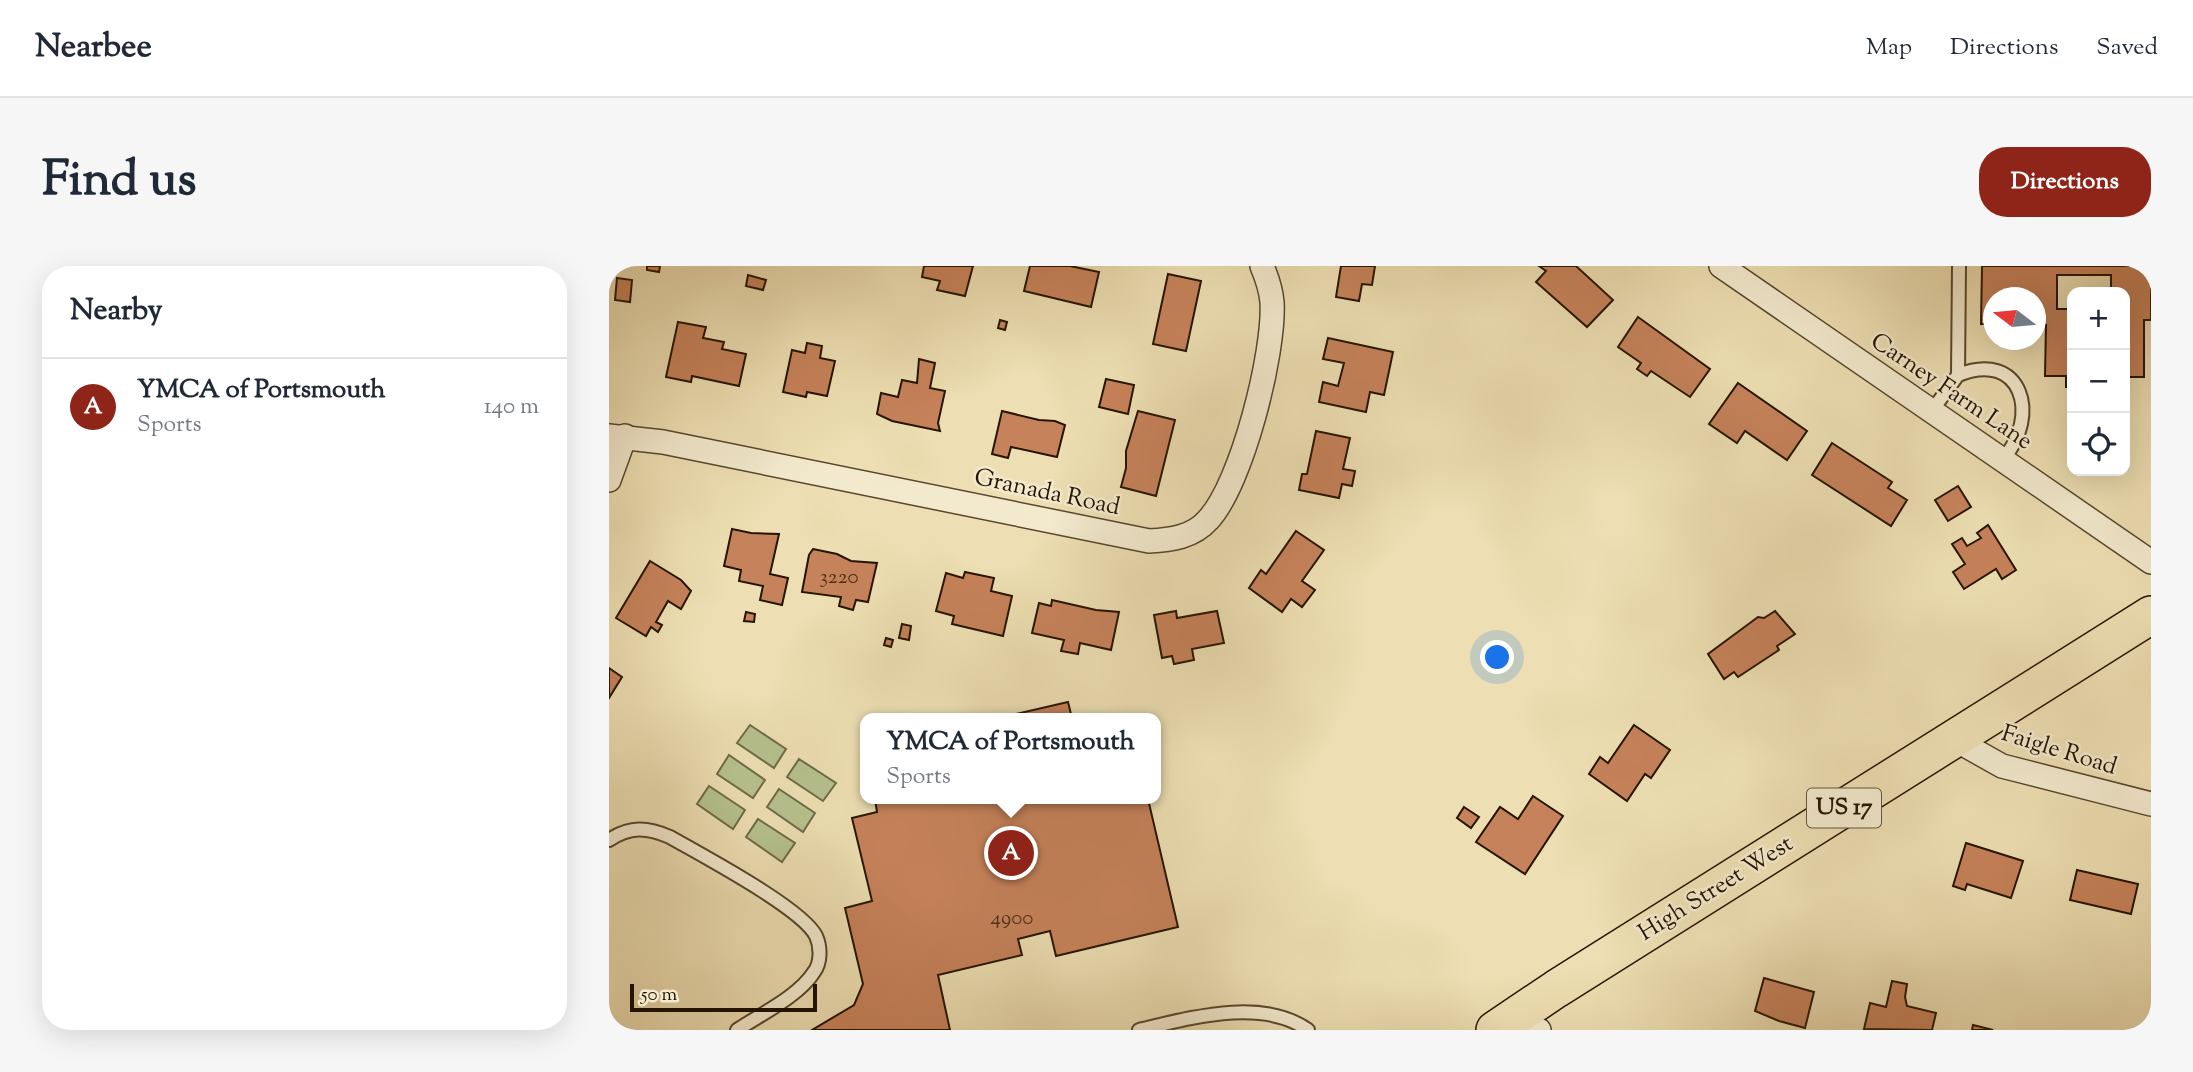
<!DOCTYPE html>
<meta charset="utf-8">
<style>
:root{--surface:#fff;--page:#f6f6f7;--text:#1f2937;--muted:#747a83;--line:#e0e1e3;--accent:#8f2418}
body{margin:0;font-family:"Sorts Mill Goudy",serif;background:var(--page);color:var(--text)}
.controls{position:absolute;right:21px;top:21px;display:grid;overflow:hidden;border-radius:14px;box-shadow:0 7px 28px #0002}
.controls button{width:63px;height:63px;display:grid;place-items:center;padding:0;border:0;border-bottom:2px solid var(--line);background:var(--surface);color:var(--text);font:35px sans-serif}
.compass{position:absolute;left:1374px;top:21px;width:63px;height:63px;border-radius:50%;background:var(--surface);box-shadow:0 7px 28px #0002;rotate:286deg}
.scale{position:absolute;left:21px;bottom:18px;width:187px;box-sizing:border-box;padding-left:7px;border:4px solid #251400;border-top:0;font-size:19px;line-height:24px;white-space:nowrap;color:#251400;-webkit-text-stroke:5px #f3eace;paint-order:stroke}
.you{position:absolute;left:889px;top:392px;width:24px;height:24px;margin:-18px;border:5px solid #fff;border-radius:50%;background:#1a73e8;box-shadow:0 0 0 10px #1a73e833}
.badge{display:grid;place-items:center;width:46px;height:46px;border-radius:50%;background:var(--accent);color:#fff;font-size:23px;font-weight:700}
.pin{position:absolute;translate:-50% -50%;border:4px solid #fff;box-shadow:0 2px 7px #0006}
.popup{position:absolute;left:251px;top:447px;width:301px;height:91px;box-sizing:border-box;display:grid;place-content:center;border-radius:14px;background:var(--surface);filter:drop-shadow(0 2px 5px #0005);font-size:23px;white-space:nowrap;color:var(--muted)}
.popup b{font-size:26px;color:var(--text)}
.popup::after{content:'';position:absolute;left:50%;top:100%;margin-left:-14px;border:14px solid transparent;border-top-color:var(--surface)}
.list{margin:0;padding:0;list-style:none}
h2{display:flex;justify-content:space-between;align-items:center;height:91px;margin:0;padding:0 28px;font-size:30px}
h2 small{font-size:23px;font-weight:400;color:var(--muted)}
.list li{display:grid;grid-template-columns:46px 1fr auto;gap:21px;align-items:center;box-sizing:border-box;height:98px;padding:0 28px;border-top:2px solid var(--line)}
.list b{display:block;font-size:26px;white-space:nowrap}
.list p{margin:0;font-size:23px;white-space:nowrap;color:var(--muted)}
.list em{font-size:23px;font-style:normal;color:var(--muted)}
.icon{flex:none;width:38px;height:38px;fill:none;stroke:currentColor;stroke-width:2;stroke-linecap:round;stroke-linejoin:round}
.map{position:relative;flex:none;width:1542px;height:764px;overflow:hidden;border-radius:28px}
header{display:flex;align-items:center;gap:42px;box-sizing:border-box;height:98px;padding:0 35px;background:var(--surface);border-bottom:2px solid var(--line)}
header strong{font-size:33px}
nav{display:flex;gap:38px;margin-inline-start:auto;font-size:24px}
.intro{display:flex;align-items:center;justify-content:space-between;box-sizing:border-box;height:168px;padding:0 42px}
h1{margin:0;font-size:49px}
.button{padding:18px 32px;border-radius:28px;background:var(--accent);color:#fff;font-size:24px;font-weight:700}
main{display:flex;gap:42px;padding:0 42px}
aside{flex:1;background:var(--surface);border-radius:28px;box-shadow:0 7px 28px #0002}
.map>svg:first-child{display:block}
.green{fill:#b6c28e;stroke:#6e6b47;stroke-width:2}
.building{fill:#c6825a;stroke:#251400;stroke-width:2}
.lines{fill:none;stroke-linecap:round;stroke-linejoin:round}
.service-casing{stroke:#57472d;stroke-width:16}
.minor-casing{stroke:#57472d;stroke-width:26}
.primary-casing{stroke:#251400;stroke-width:40}
.service{stroke:#f3eace;stroke-width:12}
.minor{stroke:#f3eace;stroke-width:23}
.primary{stroke:#eddfb3;stroke-width:37}
.labels{text-anchor:middle;dominant-baseline:central;stroke-width:5;stroke-linejoin:round;paint-order:stroke}
.number-label{font-size:21px;fill:#4d3016}
.shield{fill:#f3eace;stroke:#63543e;stroke-width:2}
.shield-label{font-size:23px;font-weight:bold;fill:#251400}
.street-label{font-size:24px;fill:#251400;stroke:#f3eace}
</style>
<header>
<strong>Nearbee</strong>
<nav><a>Map</a><a>Directions</a><a>Saved</a></nav>
</header>
<div class="intro"><h1>Find us</h1><a class="button">Directions</a></div>
<main>
<aside>
<h2>Nearby<small></small></h2>
<ul class="list">
<li><span class="badge">A</span><div><b>YMCA of Portsmouth</b><p>Sports</p></div><em>140 m</em></li>
</ul>
</aside>
<div class="map">
<svg width="1542" height="764" viewBox="0 0 1542 764">
<rect width="100%" height="100%" fill="#eddfb3"/>
<filter id="stains"><feTurbulence type="fractalNoise" baseFrequency=".00286" numOctaves="4"/><feColorMatrix values="0 0 0 0 .2 0 0 0 0 .09 0 0 0 0 .02 0 0 0 .5 -.17"/></filter>
<radialGradient id="worn" r=".72"><stop offset=".6" stop-color="#630" stop-opacity="0"/><stop offset="1" stop-color="#630" stop-opacity=".3"/></radialGradient>
<g class="green">
<polygon points="141,459 177,483 165,502 128,477"/>
<polygon points="120,489 156,514 144,532 108,508"/>
<polygon points="190,493 227,517 214,535 178,511"/>
<polygon points="100,520 136,544 124,563 88,538"/>
<polygon points="170,523 206,547 194,566 158,541"/>
<polygon points="149,553 186,577 173,596 137,571"/>
</g>
<g class="building">
<polygon points="38,0 51,0 50,6 38,4"/>
<polygon points="315,0 364,0 356,30 328,24 331,15 313,11"/>
<polygon points="421,0 461,0 490,6 482,41 415,25"/>
<polygon points="732,0 766,0 763,19 753,18 750,35 727,31"/>
<polygon points="930,0 967,0 1004,34 978,61 927,16 937,5"/>
<polygon points="1373,0 1542,0 1542,54 1535,54 1535,111 1516,111 1516,26 1502,26 1502,9 1448,9 1448,43 1463,43 1463,121 1457,121 1457,110 1436,110 1437,59 1426,59 1426,32 1384,32 1384,58 1372,58"/>
<polygon points="559,8 592,15 577,85 544,78"/>
<polygon points="139,9 157,14 154,24 137,20"/>
<polygon points="8,12 23,14 21,36 6,34"/>
<polygon points="1029,51 1101,103 1081,131 1042,105 1038,110 1028,103 1032,97 1009,81"/>
<polygon points="391,54 398,56 396,64 389,62"/>
<polygon points="69,56 97,61 94,72 115,76 113,83 137,88 130,120 83,110 82,116 57,111"/>
<polygon points="719,72 784,86 775,129 761,126 757,146 710,136 714,116 729,120 735,97 714,93"/>
<polygon points="198,77 213,80 211,92 226,95 218,130 198,126 197,131 174,126 183,84 196,87"/>
<polygon points="310,93 326,97 321,122 336,125 329,157 331,165 283,155 268,148 272,127 289,131 293,114 308,117"/>
<polygon points="497,113 525,119 519,148 490,141"/>
<polygon points="1129,117 1198,165 1178,194 1136,165 1128,177 1100,158"/>
<polygon points="393,145 430,154 446,155 456,159 448,191 402,181 399,192 383,188"/>
<polygon points="529,145 566,154 547,230 512,221 517,202 517,185"/>
<polygon points="707,165 741,172 734,203 746,205 743,220 733,218 730,232 690,224 693,208 698,208"/>
<polygon points="1223,177 1283,216 1279,222 1298,234 1282,260 1203,209"/>
<polygon points="1349,220 1362,241 1339,255 1326,234"/>
<polygon points="1379,259 1407,304 1393,313 1387,303 1355,323 1344,306 1356,298 1343,278 1353,272 1358,280 1372,272 1368,267"/>
<polygon points="123,263 142,267 170,268 161,308 179,312 173,339 151,334 154,320 130,315 132,304 115,300"/>
<polygon points="687,265 715,284 693,315 706,324 693,341 682,333 673,346 640,322 652,304 657,308"/>
<polygon points="204,283 228,288 242,295 268,297 259,336 247,334 244,344 230,340 232,331 193,326 200,289"/>
<polygon points="41,295 72,314 82,325 72,343 59,335 47,356 53,359 49,366 42,361 37,370 7,352"/>
<polygon points="356,306 385,312 382,325 403,330 394,370 343,358 345,350 327,345 337,307 354,312"/>
<polygon points="443,334 487,344 510,346 502,384 471,377 469,388 452,385 455,374 423,367 430,337 442,340"/>
<polygon points="567,345 568,352 608,345 615,377 583,383 585,394 565,398 563,390 553,392 545,349"/>
<polygon points="1166,345 1186,368 1168,380 1170,384 1129,411 1125,406 1115,413 1099,388 1149,351 1155,352"/>
<polygon points="137,346 146,348 145,356 135,355"/>
<polygon points="293,358 302,360 300,374 290,372"/>
<polygon points="277,372 284,374 282,381 275,379"/>
<polygon points="0,402 13,411 0,432"/>
<polygon points="459,436 463,452 390,452"/>
<polygon points="1025,459 1061,484 1042,512 1036,508 1018,535 980,508 991,491 999,497"/>
<polygon points="924,530 954,550 916,608 867,576 891,541 909,553"/>
<polygon points="266,533 539,533 569,661 447,690 441,665 409,673 413,689 329,709 341,764 203,764 245,739 254,718 236,642 263,635 243,552 268,546"/>
<polygon points="855,541 870,551 862,562 848,552"/>
<polygon points="1357,577 1414,595 1402,632 1358,618 1356,624 1344,620"/>
<polygon points="1468,604 1529,618 1522,648 1461,634"/>
<polygon points="1155,712 1205,726 1196,762 1170,755 1146,745"/>
<polygon points="1283,715 1298,718 1296,731 1298,740 1327,747 1323,764 1255,763 1261,737 1277,741"/>
<polygon points="1364,759 1384,764 1363,764"/>
</g>
<g class="lines">
<g class="service-casing">
<g id="service">
<path d="M1349,109C1413,83 1432,150 1394,193"/>
<polyline points="1322,146 1349,109 1350,0"/>
<path d="M0,574C21,560 38,561 61,571C92,589 193,642 207,670C212,681 212,697 205,706C190,730 152,748 128,764"/>
<path d="M530,764C581,752 653,731 699,764"/>
</g>
</g>
<g class="minor-casing">
<g id="minor">
<polyline points="1112,0 1542,296"/>
<path d="M0,170L54,176L540,275C562,274 584,271 599,254C633,218 666,86 663,36C662,23 658,12 653,0"/>
<polyline points="0,214 16,170"/>
<polyline points="1345,473 1393,500 1542,538"/>
<polyline points="902,754 930,764"/>
</g>
</g>
<g class="primary-casing">
<polyline id="primary" points="886,764 947,723 1542,349"/>
</g>
<use href="#service" class="service"/>
<use href="#minor" class="minor"/>
<use href="#primary" class="primary"/>
</g>
<g class="labels">
<g class="number-label">
<text x="230" y="312">3220</text>
<text x="403" y="653">4900</text>
</g>
<rect class="shield" x="1198" y="522.5" width="74" height="39" rx="5"/>
<g class="shield-label">
<text x="1235" y="542">US 17</text>
</g>
<g class="street-label">
<text transform="translate(1342 126) rotate(34)">Carney Farm Lane</text>
<text transform="translate(438 227) rotate(12)">Granada Road</text>
<text transform="translate(1450 485) rotate(17)">Faigle Road</text>
<text transform="translate(1107 623) rotate(-32)">High Street West</text>
</g>
</g>
<rect width="100%" height="100%" filter="url(#stains)"/>
<rect width="100%" height="100%" fill="url(#worn)"/>
</svg>
<div class="controls">
<button>+</button>
<button>−</button>
<button><svg class="icon" aria-label="locate" viewBox="0 0 24 24"><circle cx="12" cy="12" r="6"/><path d="M12 2v4M12 18v4M2 12h4M18 12h4"/></svg></button>
</div>
<svg class="compass" viewBox="-18 -18 36 36"><path d="M0-13l5 13h-10z" fill="#e53935"/><path d="M0 13l5-13h-10z" fill="#747a83"/></svg>
<div class="scale">50 m</div>
<div class="you"></div>
<div class="pin badge" style="left:402px;top:587px">A</div>
<div class="popup"><b>YMCA of Portsmouth</b>Sports</div>
</div>
</main>
